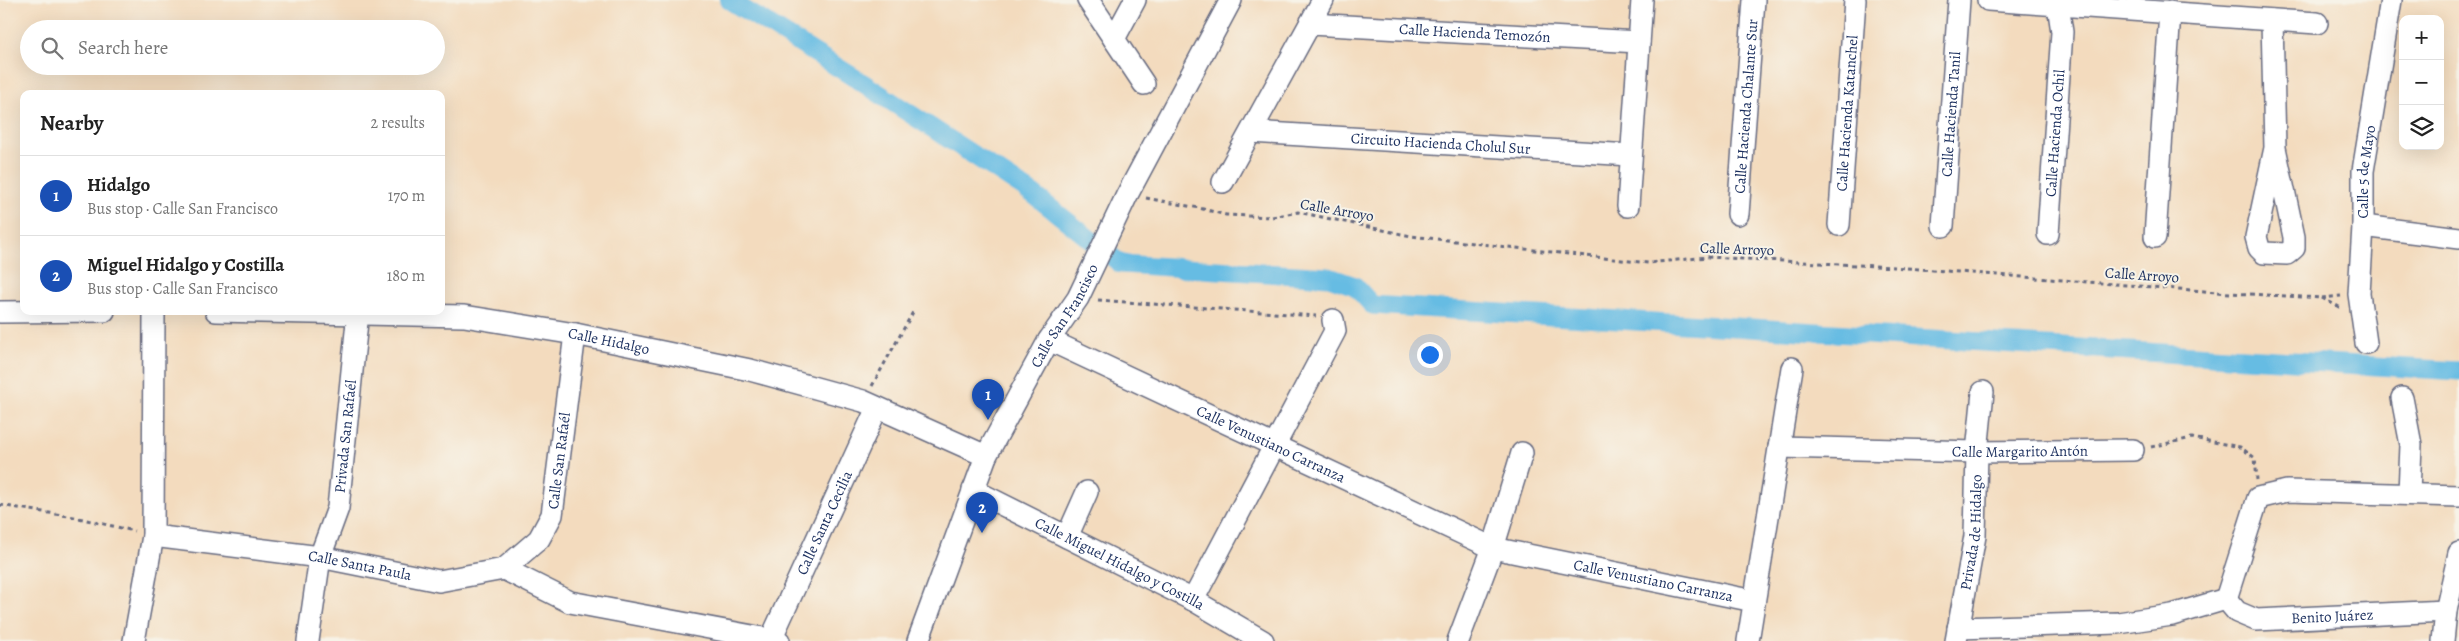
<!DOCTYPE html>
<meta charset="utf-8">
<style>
:root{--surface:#fff;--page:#f2f2f2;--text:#222;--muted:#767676;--line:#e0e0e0;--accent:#7c3aed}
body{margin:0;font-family:Alegreya,serif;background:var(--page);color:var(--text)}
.controls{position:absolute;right:15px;top:15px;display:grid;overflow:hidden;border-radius:10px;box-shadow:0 5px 20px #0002}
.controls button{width:45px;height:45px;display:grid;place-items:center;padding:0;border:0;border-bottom:1px solid var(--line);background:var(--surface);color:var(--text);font:25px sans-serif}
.you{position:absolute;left:1429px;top:354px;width:18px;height:18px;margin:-12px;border:4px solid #fff;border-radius:50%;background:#1a73e8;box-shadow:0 0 0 8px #1a73e833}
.badge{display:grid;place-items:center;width:32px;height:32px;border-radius:50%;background:var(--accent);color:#fff;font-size:16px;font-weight:700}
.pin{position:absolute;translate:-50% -41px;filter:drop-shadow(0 1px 2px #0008)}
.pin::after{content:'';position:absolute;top:26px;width:18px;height:15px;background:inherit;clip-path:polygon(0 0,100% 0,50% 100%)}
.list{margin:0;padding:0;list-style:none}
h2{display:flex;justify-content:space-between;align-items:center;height:65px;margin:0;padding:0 20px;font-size:21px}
h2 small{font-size:16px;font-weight:400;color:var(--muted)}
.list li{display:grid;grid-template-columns:32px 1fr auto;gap:15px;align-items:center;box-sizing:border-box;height:80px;padding:0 20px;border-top:1px solid var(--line)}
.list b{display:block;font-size:19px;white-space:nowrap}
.list p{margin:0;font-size:16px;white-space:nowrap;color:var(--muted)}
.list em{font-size:16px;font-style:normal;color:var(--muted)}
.icon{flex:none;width:28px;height:28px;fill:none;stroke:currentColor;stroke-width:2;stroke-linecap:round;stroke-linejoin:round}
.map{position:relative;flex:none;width:2459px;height:641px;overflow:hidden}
.search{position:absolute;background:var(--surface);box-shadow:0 5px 20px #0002;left:20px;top:20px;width:425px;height:55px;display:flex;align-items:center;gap:12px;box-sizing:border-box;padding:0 18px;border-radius:28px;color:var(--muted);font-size:19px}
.panel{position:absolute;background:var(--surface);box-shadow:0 5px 20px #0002;left:20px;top:90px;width:425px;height:225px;border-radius:10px}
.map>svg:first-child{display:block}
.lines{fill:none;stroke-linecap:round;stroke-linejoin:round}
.canal{stroke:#66bce3;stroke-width:19}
.minor-casing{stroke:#676b80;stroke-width:24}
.path{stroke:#676b80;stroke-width:3;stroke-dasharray:4 4;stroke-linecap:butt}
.minor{stroke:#fff;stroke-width:21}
.labels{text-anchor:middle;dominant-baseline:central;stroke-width:4;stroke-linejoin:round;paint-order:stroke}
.street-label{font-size:15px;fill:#1b2f5e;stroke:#f7f3e8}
</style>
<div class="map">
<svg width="2459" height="641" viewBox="0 0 2459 641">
<rect width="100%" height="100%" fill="#f7f3e8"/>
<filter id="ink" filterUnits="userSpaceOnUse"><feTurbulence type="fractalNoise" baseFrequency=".02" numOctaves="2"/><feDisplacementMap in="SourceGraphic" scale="10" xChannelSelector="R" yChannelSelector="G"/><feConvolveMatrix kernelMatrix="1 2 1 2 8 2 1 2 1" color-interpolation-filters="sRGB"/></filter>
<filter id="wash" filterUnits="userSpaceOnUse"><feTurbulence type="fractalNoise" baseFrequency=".0096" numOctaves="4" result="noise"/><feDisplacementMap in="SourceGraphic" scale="20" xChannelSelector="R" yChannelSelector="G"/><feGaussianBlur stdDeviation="1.12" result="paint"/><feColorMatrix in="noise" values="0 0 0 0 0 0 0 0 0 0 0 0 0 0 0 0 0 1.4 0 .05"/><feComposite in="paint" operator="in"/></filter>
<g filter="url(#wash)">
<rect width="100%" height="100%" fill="#f3dbbe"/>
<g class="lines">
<polyline class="canal" points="729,0 863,83 1033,194 1121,264 1329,277 1355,286 1372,305 2459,371"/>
</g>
</g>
<g filter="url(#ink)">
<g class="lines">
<g class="minor-casing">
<g id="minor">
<polyline points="1088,0 1144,84"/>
<polyline points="1988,0 2317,23"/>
<polyline points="2272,20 2275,148 2294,237 2294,248 2287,254 2264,253 2259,248 2256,237 2275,148"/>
<path id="s1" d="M1310,24L1639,42"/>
<polyline points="1114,39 1135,0"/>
<path id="s2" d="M1251,132L1631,155"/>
<polyline points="1223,182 1323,0"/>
<polyline points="1628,206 1642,0"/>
<path id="s3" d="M1738,214L1754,0"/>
<path id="s4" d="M1839,225L1855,0"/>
<path id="s5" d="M1943,226L1959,0"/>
<polyline points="2363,226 2459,238"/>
<path id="s6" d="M2048,234L2062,32L2058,5L2060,0"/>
<polyline points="2155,237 2170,12"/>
<path id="s7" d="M216,311L464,316L575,334L750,370L863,401L986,456"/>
<polyline points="0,312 104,311"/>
<path id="s8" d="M1049,340L1493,548L1754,601"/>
<path id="s9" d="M2366,343L2359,294L2363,226V171L2391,0"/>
<polyline points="2402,398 2411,445 2409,493"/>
<path id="s10" d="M1779,447L1977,452L2133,450"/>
<path id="s11" d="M973,490L1193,600L1263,641"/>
<path id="s12" d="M153,536L320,557L439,581L504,569L570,602L779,641"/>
<polyline points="1067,537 1087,492"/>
<path id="s13" d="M504,569L539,539L552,515L575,334"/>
<polyline points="2226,599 2258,498 2287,491 2459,496"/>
<path id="s14" d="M2226,599L2237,612L2256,620L2446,611"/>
<polyline points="1193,600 1335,331 1333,320"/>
<polyline points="1958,628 2118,623 2172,615 2226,599"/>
<path id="s15" d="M771,639L877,408"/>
<polyline points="134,641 153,536 154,311"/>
<path id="s16" d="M308,641L320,557L338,508L358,312"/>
<path id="s17" d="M918,641L986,456L1049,340L1078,298L1127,195L1231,0"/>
<polyline points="1458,641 1493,548 1522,453"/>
<polyline points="1748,641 1792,368"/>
<path id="s18" d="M1956,641L1975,536L1977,452L1983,392"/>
<polyline points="2443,641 2446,611 2459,553"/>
</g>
</g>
<g class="path">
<polyline points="1146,198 1199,208 1226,215 1272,217 1298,212 1411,236 1648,263 1708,257 1894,267 2230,293 2322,298 2341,296"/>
<polyline points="2322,298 2341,308"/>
<polyline points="1098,300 1316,316"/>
<polyline points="872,386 913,312"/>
<polyline points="2151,447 2192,438 2240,447 2255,458 2257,480"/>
<polyline points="0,505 74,517 134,531"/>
</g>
<use href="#minor" class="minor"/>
</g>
</g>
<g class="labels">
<g class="street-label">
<text stroke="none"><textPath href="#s1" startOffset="165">Calle Hacienda Temozón</textPath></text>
<text stroke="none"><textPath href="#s3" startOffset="108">Calle Hacienda Chalante Sur</textPath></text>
<text stroke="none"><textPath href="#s4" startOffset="112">Calle Hacienda Katanchel</textPath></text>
<text stroke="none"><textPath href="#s5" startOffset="112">Calle Hacienda Tanil</textPath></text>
<text stroke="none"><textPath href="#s6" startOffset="101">Calle Hacienda Ochil</textPath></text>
<text stroke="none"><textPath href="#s2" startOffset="190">Circuito Hacienda Cholul Sur</textPath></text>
<text stroke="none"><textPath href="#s9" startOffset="172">Calle 5 de Mayo</textPath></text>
<text transform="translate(1337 210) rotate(10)">Calle Arroyo</text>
<text transform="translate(1737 249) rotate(2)">Calle Arroyo</text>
<text transform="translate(2142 275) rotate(4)">Calle Arroyo</text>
<text stroke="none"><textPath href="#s17" startOffset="358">Calle San Francisco</textPath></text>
<text stroke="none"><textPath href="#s7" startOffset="395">Calle Hidalgo</textPath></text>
<text stroke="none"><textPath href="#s16" startOffset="209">Privada San Rafaél</textPath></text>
<text stroke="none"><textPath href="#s8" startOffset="245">Calle Venustiano Carranza</textPath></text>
<text stroke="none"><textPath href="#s10" startOffset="241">Calle Margarito Antón</textPath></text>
<text stroke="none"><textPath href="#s13" startOffset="128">Calle San Rafaél</textPath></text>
<text stroke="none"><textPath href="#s15" startOffset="128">Calle Santa Cecilia</textPath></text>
<text stroke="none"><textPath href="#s18" startOffset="110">Privada de Hidalgo</textPath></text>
<text stroke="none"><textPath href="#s11" startOffset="164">Calle Miguel Hidalgo y Costilla</textPath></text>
<text stroke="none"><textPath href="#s12" startOffset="209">Calle Santa Paula</textPath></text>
<text stroke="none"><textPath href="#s8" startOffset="654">Calle Venustiano Carranza</textPath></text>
<text stroke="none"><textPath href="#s14" startOffset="114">Benito Juárez</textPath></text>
</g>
</g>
</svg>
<div class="controls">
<button>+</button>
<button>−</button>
<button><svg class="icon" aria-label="layers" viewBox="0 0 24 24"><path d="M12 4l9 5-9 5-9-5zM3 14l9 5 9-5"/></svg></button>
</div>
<div class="you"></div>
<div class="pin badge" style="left:988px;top:420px;background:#1a4fb4">1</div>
<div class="pin badge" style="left:982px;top:533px;background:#1a4fb4">2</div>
<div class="search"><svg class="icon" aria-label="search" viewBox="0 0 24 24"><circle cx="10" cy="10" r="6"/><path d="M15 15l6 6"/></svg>Search here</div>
<section class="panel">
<h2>Nearby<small>2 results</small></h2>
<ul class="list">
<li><span class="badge" style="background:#1a4fb4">1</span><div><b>Hidalgo</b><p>Bus stop · Calle San Francisco</p></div><em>170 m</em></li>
<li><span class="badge" style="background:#1a4fb4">2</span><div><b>Miguel Hidalgo y Costilla</b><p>Bus stop · Calle San Francisco</p></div><em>180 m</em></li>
</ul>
</section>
</div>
